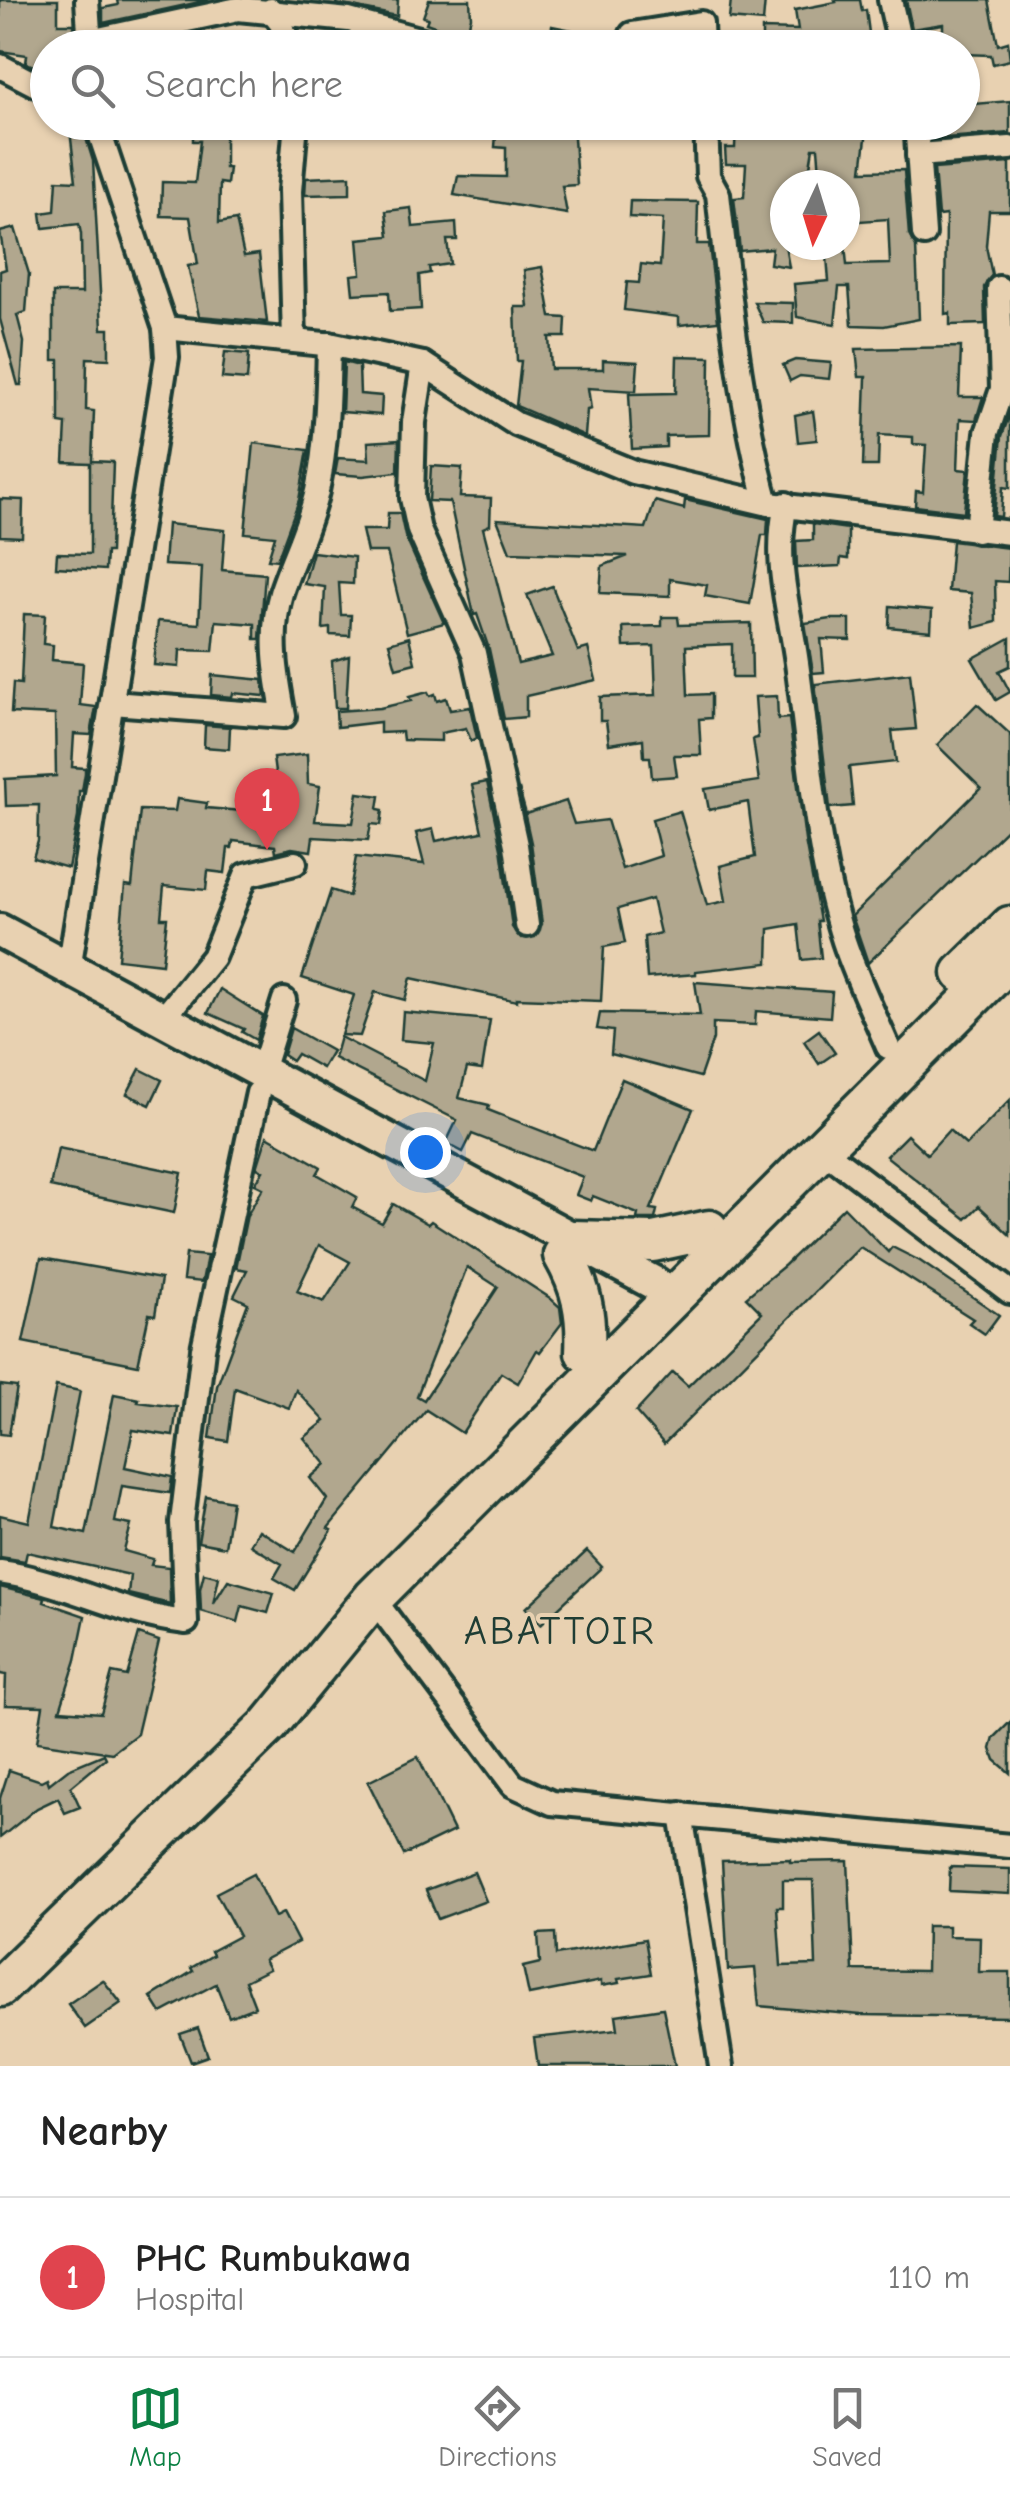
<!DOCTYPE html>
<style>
:root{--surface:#fff;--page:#f2f2f2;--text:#222;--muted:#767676;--line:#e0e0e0;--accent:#0b8043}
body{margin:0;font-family:"Comic Neue",sans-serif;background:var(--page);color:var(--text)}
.compass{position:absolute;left:770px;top:170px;width:90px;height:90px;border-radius:50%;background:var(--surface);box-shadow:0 2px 8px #0004;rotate:184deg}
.you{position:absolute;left:425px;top:1152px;width:35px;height:35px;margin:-25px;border:8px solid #fff;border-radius:50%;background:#1a73e8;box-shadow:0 0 0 15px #1a73e833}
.badge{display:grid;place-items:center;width:65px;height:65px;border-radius:50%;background:var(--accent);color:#fff;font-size:32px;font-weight:700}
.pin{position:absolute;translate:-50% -82px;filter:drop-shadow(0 2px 5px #0008)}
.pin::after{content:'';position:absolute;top:52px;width:35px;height:30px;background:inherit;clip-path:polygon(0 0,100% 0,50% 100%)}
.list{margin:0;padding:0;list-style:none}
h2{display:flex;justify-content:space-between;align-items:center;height:130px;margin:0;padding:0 40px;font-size:42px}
h2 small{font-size:32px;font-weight:400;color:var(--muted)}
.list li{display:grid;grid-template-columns:65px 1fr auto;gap:30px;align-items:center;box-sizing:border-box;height:160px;padding:0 40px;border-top:2px solid var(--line)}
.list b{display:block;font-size:38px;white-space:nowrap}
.list p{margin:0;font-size:32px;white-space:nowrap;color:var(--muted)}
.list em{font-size:32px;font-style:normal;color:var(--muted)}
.icon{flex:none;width:55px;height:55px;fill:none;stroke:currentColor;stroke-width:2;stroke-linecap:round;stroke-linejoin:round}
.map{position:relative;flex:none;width:1010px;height:2066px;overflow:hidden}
.search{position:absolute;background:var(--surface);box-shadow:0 2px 8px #0004;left:30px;right:30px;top:30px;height:110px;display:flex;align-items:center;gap:25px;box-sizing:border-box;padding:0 35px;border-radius:55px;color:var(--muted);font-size:38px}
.sheet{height:290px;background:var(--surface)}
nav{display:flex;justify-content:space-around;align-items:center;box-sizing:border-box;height:140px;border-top:2px solid var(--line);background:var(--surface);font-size:28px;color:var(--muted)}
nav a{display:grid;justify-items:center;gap:5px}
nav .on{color:var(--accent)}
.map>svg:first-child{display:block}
.building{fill:#b1a78e;stroke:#1f3d34;stroke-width:2.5;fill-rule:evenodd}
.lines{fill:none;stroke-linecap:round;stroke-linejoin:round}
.street-casing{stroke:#1f3d34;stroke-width:30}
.secondary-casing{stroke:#1f3d34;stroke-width:40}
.primary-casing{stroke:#1f3d34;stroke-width:45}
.street{stroke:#e8d1b1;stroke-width:22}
.secondary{stroke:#e8d1b1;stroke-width:32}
.primary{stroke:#e8d1b1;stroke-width:38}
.labels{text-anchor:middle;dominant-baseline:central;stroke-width:8;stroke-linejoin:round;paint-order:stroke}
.neighbourhood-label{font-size:40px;letter-spacing:2.5px;fill:#1f3d34;stroke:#e8d1b1}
</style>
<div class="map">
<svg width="1010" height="2066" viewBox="0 0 1010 2066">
<rect width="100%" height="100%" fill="#e8d1b1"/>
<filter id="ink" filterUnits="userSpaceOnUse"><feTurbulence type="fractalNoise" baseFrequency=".01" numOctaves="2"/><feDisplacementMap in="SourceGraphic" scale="20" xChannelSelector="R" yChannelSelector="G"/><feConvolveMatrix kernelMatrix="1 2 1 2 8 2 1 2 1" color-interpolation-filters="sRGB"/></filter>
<g filter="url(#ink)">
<g class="building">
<polygon points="0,0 58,0 58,24 74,24 75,48 48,48 48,72 26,63 27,55 0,51"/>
<polygon points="117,0 209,0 103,23 103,8 118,5"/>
<polygon points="338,0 398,0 397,16 337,4"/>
<polygon points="429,0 470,0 471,17 464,40 457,34 426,23 428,18 423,17"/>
<polygon points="731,0 765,0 763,22 729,19"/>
<polygon points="835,0 860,0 862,11 866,10 871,48 762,46 762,29 798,30 795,10 836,2"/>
<polygon points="906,0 989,0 998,45 1008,42 1010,60 993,64 991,55 962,54 962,48 943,48 943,24 912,29"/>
<polygon points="552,26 587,33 584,48 548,48"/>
<polygon points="1010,101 1010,133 932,139 931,124 962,122 962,105"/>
<polygon points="69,122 81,122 93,161 102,329 109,329 109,359 87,358 86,410 94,411 92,461 113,462 110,552 106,552 105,570 56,567 57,553 90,554 90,463 64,462 66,424 59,423 59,360 53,360 53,293 82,293 81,234 79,224 43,228 41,213 55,211 57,180 76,181"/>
<polygon points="193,122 225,122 225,168 229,168 227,184 220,183 219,223 236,220 244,256 259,254 267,322 199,316 188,266 198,264 190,217 161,216 162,182 195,183 200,141 193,141"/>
<polygon points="497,122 573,122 577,185 562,186 567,214 454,195 458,176 506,177 506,148 495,147"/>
<polygon points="736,122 868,122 862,171 904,170 909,235 916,247 919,319 884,326 852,325 849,287 839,287 835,324 797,317 794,284 829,281 826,245 845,245 847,265 890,264 888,219 845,222 845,185 821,185 818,148 813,148 807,185 785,185 785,245 789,267 770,264 772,248 740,251 734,198 744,197 746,164 726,164 725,148 735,148"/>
<polygon points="1010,163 1010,211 989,211 986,246 992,275 984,287 985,324 950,325 950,313 945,314 946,215 938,216 934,169"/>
<polygon points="350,176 350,194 305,195 306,178"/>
<polygon points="630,201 698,202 697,244 709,244 718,321 679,325 679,317 624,310 627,282 639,283 641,264 660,266 663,219 629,217"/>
<polygon points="411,208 413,227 456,223 457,240 447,240 450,264 429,267 430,273 419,275 421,309 390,311 389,292 353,294 351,275 361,274 358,239 389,236 386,211"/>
<polygon points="15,228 29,274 26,312 17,315 24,342 21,385 18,385 0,319 0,271 6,269 0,232"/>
<polygon points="542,267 551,317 566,318 565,337 549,337 551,369 603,369 603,360 638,362 636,391 588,388 591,409 587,410 585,436 516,406 521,361 517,361 515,307 528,307 524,270"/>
<polygon points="754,302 793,303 793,323 763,322"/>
<polygon points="961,347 959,397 983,397 976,420 960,419 958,469 968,470 964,512 915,506 916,491 923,492 926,445 913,444 913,437 879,435 878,466 863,466 866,377 859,377 856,349"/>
<polygon points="225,352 249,354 247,380 222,378"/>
<polygon points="677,356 710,357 709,435 666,436 666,447 632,449 629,394 676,393"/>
<polygon points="795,360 831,363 829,379 800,376 790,381 783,365"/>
<polygon points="344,362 359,366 360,394 382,396 381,415 342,412"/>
<polygon points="813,411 817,440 798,442 795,415"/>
<polygon points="1010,413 1010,488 1003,487 1001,517 994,516 1002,436"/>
<polygon points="399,440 398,472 363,476 335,474 338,458 369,460 368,442"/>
<polygon points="254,443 308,450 299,500 277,560 268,559 275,536 245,533"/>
<polygon points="431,466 462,468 460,497 491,498 490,525 483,528 518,664 552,656 527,595 552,586 578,651 588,648 596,680 526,696 526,717 504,719 489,649 477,614 474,615 450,502 429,501"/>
<polygon points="0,499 23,500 22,537 0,536"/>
<polygon points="685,500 768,519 767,535 762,535 750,604 705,596 707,585 670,579 670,596 600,593 602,566 628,556 510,552 497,519 646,528 655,501 684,509"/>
<polygon points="388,513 400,513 405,536 444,623 407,633 387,552 367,552 362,530 387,530"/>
<polygon points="167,524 225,530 222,570 265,574 260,639 255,639 255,624 216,621 213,651 180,650 179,667 154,665 158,621 199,624 202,567 164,565"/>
<polygon points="813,524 848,529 848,559 841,558 840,566 797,568 796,541 813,540"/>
<polygon points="952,541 1009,548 1008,582 995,581 996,622 974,628 971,593 948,591"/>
<polygon points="313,552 354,557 353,584 339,583 341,615 351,615 350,636 330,635 330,628 323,629 325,587 304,584"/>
<polygon points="890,606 932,610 931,631 889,627"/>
<polygon points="24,614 45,615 43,644 53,645 52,660 83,663 80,705 96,707 91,735 74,734 72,767 85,768 85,773 82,791 79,791 78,817 68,868 33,858 38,841 39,805 6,806 5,779 56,776 55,715 11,713 13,683 21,684"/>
<polygon points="662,617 678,617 679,625 751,623 752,678 732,678 732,644 686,646 688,695 711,694 711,718 699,719 701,755 674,755 677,776 652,778 650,757 644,757 643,739 609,744 606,721 600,721 600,697 656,695 654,646 624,647 623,627 662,626"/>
<polygon points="831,619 850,619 850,640 821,639 824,672 813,673 805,623"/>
<polygon points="409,637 415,663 396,668 389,643"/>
<polygon points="1010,638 1010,666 999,671 1010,692 996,700 972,659"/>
<polygon points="349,656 346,708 335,708 332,661"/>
<polygon points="910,673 916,729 892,731 896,762 849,767 853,806 830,808 815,684"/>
<polygon points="212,675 263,680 265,696 233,693 232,697 211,695"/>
<polygon points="428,692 430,696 435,694 437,701 446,698 450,710 470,707 477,738 471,741 466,728 441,733 441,741 403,740 402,732 380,733 380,722 337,727 336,711 380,708 411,701 409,697"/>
<polygon points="777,696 778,719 789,718 805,840 820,921 817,921 821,958 802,960 798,924 769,929 768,963 696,971 696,974 647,978 644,937 660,933 652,899 618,909 625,943 604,947 601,1001 517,998 517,1001 411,978 405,1000 375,992 360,1036 341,1035 354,995 302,978 331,890 349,896 356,857 424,864 416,833 433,829 436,841 482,832 472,785 487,782 501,848 512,927 520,938 535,937 542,924 531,843 519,789 526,814 566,801 574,824 607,820 622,869 661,856 652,819 680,811 707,905 726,901 720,866 755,857 748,802 709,810 705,789 759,781 753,739 758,738 755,697"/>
<polygon points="977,704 1010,734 1010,826 868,963 852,916 981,788 937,745"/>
<polygon points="205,725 230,727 229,749 204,747"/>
<polygon points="307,754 308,784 320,786 315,821 353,823 358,793 380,796 378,809 383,810 381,825 371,824 368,840 313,837 311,851 292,848 276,852 275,846 233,841 232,848 228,848 225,873 208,871 206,890 164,886 161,918 167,918 162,964 118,959 125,885 132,886 140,810 175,811 177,799 207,803 206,808 255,812 259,778 276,780 273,758"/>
<polygon points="695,982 832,992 830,1017 756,1011 755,1025 713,1023 713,1039 700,1077 611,1054 613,1031 597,1029 600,1013 700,1015"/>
<polygon points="220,989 263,1016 256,1040 242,1032 244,1029 208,1013"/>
<polygon points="403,1012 490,1020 482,1070 467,1068 459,1098 489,1105 488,1110 593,1151 622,1079 693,1109 651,1209 657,1210 655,1219 637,1219 638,1214 593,1196 591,1201 576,1195 583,1177 472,1134 463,1152 446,1143 457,1120 334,1058 340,1037 425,1081 434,1043 401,1040"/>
<polygon points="291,1028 332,1051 322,1068 297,1054 292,1061 283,1055"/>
<polygon points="819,1030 835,1053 819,1064 804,1041"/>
<polygon points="140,1069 162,1080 150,1105 127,1094"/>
<polygon points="1010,1100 1010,1235 979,1206 966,1219 886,1156 907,1135 927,1154 949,1130 966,1145"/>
<path d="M267,1136L321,1167L317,1174L357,1197L352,1207L382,1223L393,1204L428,1224L431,1221L550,1298L560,1307L562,1323L540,1352L537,1350L518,1383L501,1373L462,1433L426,1410L328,1528L332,1530L295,1590L274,1578L282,1564L250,1545L259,1530L295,1552L327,1499L310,1478L326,1464L304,1438L325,1421L296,1390L289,1408L235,1388L228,1441L210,1438L217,1386L248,1303L234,1296L247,1270L236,1268L247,1215L263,1188L255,1184L263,1171L257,1168ZM319,1245L350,1262L324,1302L297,1291ZM467,1267L498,1287L424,1400L417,1396Z"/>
<polygon points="58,1148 182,1173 174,1213 50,1187"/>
<polygon points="844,1207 888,1252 892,1247 920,1261 999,1315 985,1334 969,1323 973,1319 860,1247 664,1444 636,1412 673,1372 688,1386 762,1313 746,1297 785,1265"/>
<polygon points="186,1254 207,1256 202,1282 183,1280"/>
<polygon points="41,1258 161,1279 155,1315 149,1314 138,1365 23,1342"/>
<polygon points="0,1385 17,1387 9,1435 0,1434"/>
<polygon points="56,1386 80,1391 54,1527 86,1534 114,1394 139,1399 138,1402 177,1407 173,1436 133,1430 125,1467 172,1477 170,1493 122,1486 115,1522 131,1525 124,1551 153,1559 151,1565 169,1567 170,1604 128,1594 130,1575 27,1552 25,1561 0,1557 0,1515 29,1522"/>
<polygon points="206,1496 232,1501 225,1547 198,1542"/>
<polygon points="587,1551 602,1567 541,1624 526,1608"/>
<polygon points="204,1573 219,1577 213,1604 228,1580 274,1593 268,1613 242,1606 238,1622 201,1611 200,1589"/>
<polygon points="0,1587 45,1598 44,1602 85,1616 76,1660 60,1710 101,1713 112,1673 127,1676 139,1634 159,1641 137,1734 112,1753 37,1742 43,1706 5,1705 6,1675 0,1674"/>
<polygon points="1010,1722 1010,1773 995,1760 991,1749 994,1738"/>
<polygon points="104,1754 106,1758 71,1787 80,1807 65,1813 58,1798 37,1808 0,1838 0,1798 9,1770 41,1781 47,1778 49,1784 68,1769"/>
<polygon points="418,1757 454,1831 404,1855 368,1782"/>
<path d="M790,1859V1862L848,1861L853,1970L926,1971L927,1926H948V1936L980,1937L979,1972H1010V2017L861,2015L759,2006L755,1968L728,1970L722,1861ZM783,1880H813L816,1965L781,1966L777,1907H783Z"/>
<polygon points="950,1867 1010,1869 1010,1894 949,1891"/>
<polygon points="474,1872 486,1901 438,1919 426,1890"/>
<polygon points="253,1874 275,1917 283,1913 298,1942 264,1960 269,1969 245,1981 255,2007 229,2017 216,1984 161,2013 151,1997 193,1971 191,1968 213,1955 211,1951 239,1936 216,1893"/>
<polygon points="555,1933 556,1955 645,1939 651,1974 618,1979 619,1983 601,1986 601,1981 529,1995 523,1967 540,1963 538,1934"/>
<polygon points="103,1980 121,2003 85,2028 68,2004"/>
<polygon points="663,2008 675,2066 538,2066 534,2038 618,2029 616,2015"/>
<polygon points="198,2028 208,2056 191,2062 180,2034"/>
</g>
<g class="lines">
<g class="street-casing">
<g id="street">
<polyline points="87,0 90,48"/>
<polyline points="890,0 901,48"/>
<polyline points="271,10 280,21 290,48"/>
<polyline points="90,41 238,9 349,20 452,48"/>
<polyline points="633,48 632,34 701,23 702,48"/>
<polyline points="0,66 48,91"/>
<path d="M706,122L708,176L718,194C730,298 739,402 767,503"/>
<polyline points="916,122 924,234"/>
<polyline points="918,155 1010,148"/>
<polyline points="165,328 334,345 423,364 516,424 633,472 769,504 1010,533"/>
<polyline points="294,341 290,191 296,122"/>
<polyline points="423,364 414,422 412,498 419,530 474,653 516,845 527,925"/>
<path d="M786,504C773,564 789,605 797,663C810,755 815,852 844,941C856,977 873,1012 888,1047"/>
<polyline points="977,531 987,433 1002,389 999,288"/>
<path d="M112,703L284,716C276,674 269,635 281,593C292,559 309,527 317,491C327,444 328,392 329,344"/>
<polyline points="69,969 167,357 165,328 96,122"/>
<polyline points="161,1021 213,957 246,875 295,863"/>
<polyline points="261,1074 284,1000"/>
<polyline points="822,1149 1010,1292"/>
<path d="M0,1572C64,1581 122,1615 186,1622L182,1522L203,1349L258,1093"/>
<polyline points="373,1598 513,1785 552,1803 1010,1846"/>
<polyline points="681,1814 721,2066"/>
</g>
</g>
<g class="secondary-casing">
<polyline id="secondary" points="0,931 654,1283 674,1298"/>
</g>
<g class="primary-casing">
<g id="primary">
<polyline points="962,973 1010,926"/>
<polyline points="571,1240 653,1242 709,1230"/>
<path d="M563,1255C582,1288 587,1315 585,1352"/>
<polyline points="0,1987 269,1725 373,1598 1010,960"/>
</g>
</g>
<use href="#street" class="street"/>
<use href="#secondary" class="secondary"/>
<use href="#primary" class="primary"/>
</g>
</g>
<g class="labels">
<g class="neighbourhood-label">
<text x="560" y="1631">ABATTOIR</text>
</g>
</g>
</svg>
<svg class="compass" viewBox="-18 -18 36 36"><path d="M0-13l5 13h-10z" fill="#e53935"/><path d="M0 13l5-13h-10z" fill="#767676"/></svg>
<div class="you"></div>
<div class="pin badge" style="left:267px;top:850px;background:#e0444e">1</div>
<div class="search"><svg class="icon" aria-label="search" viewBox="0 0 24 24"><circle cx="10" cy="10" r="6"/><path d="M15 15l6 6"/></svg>Search here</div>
</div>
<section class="sheet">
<h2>Nearby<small></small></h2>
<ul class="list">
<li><span class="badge" style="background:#e0444e">1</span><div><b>PHC Rumbukawa</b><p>Hospital</p></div><em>110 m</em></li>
</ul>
</section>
<nav>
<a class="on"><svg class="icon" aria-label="map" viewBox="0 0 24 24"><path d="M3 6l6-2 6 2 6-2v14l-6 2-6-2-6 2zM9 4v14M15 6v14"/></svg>Map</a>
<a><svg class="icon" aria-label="directions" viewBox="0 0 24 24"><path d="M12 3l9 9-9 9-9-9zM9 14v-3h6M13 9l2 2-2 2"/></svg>Directions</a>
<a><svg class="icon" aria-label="saved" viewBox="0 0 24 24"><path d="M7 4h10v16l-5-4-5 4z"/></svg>Saved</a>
</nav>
